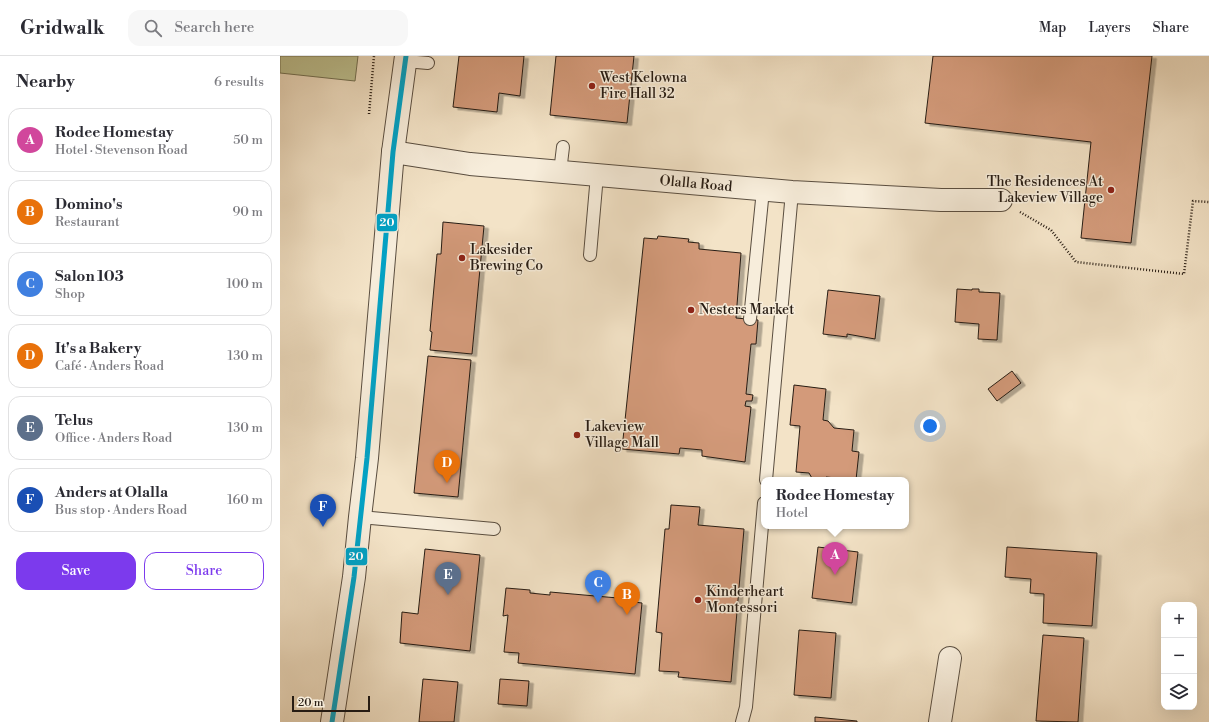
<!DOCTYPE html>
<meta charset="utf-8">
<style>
:root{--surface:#fff;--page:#f7f7f7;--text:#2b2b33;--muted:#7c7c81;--line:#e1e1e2;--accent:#7c3aed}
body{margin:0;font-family:"Libre Bodoni",serif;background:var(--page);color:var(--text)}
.controls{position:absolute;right:12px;bottom:12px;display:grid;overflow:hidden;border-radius:8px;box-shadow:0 4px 16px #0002}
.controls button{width:36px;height:36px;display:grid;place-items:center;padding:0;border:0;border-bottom:1px solid var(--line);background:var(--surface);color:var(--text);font:20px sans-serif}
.scale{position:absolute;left:12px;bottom:10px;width:78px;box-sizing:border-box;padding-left:4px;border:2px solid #271c13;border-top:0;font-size:11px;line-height:14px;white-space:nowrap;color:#271c13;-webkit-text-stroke:3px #f7eddb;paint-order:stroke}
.you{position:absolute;left:650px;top:370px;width:14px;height:14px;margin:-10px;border:3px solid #fff;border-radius:50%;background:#1a73e8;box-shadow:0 0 0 6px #1a73e833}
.badge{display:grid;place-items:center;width:26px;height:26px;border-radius:50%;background:var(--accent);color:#fff;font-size:13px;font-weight:700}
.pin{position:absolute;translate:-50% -33px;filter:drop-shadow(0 1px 2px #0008)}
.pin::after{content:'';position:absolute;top:21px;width:14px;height:12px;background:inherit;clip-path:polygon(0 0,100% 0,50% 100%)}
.popup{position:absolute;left:481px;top:421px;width:148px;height:52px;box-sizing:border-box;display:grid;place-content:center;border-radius:8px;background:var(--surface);filter:drop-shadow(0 1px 3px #0005);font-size:13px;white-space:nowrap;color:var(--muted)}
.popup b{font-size:15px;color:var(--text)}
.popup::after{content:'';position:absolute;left:50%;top:100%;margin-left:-8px;border:8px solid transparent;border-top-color:var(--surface)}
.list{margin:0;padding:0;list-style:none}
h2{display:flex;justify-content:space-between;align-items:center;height:52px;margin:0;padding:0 16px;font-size:17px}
h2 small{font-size:13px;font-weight:400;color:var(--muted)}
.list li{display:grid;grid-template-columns:26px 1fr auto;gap:12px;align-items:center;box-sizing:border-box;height:64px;margin:0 8px 8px;padding:0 8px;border:1px solid var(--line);border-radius:12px}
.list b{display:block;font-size:15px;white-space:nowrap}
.list p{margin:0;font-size:13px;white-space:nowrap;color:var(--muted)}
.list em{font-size:13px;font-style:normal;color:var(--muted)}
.actions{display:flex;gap:8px;padding:12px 16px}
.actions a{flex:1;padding:9px 0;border:1px solid var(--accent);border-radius:12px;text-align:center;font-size:14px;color:var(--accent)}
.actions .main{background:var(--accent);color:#fff}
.icon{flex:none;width:22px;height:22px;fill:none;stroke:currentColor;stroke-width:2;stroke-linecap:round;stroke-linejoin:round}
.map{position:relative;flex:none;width:929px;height:666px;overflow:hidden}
header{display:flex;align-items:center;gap:24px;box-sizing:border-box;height:56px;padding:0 20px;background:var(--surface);border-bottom:1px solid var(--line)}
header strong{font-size:19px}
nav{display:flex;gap:22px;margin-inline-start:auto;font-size:14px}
.search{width:280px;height:36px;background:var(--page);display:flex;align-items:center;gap:10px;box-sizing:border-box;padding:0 14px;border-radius:12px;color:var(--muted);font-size:15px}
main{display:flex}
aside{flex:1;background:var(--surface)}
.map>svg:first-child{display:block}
.green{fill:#bec393;stroke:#727053}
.building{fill:#d39a7a;stroke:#271c13;filter:url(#shadow)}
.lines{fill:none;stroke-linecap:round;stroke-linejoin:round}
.lane-casing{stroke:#5a4e40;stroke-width:14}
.street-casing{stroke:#5a4e40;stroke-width:24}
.path{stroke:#271c13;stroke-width:2.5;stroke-dasharray:1 2;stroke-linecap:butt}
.lane{stroke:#f7eddb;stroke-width:12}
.street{stroke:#f7eddb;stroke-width:22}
.bus-1-casing{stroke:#f7eddb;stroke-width:8}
.bus-1{stroke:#02a2c5;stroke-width:5}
.poi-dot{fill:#8f2418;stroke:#f7eddb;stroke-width:1.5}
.labels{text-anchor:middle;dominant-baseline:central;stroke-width:3;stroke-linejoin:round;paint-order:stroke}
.poi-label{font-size:14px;fill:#271c13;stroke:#f7eddb;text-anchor:start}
.street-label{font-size:14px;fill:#271c13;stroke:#f7eddb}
.line-badge{stroke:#f7eddb;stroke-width:1.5}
.badge-label{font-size:11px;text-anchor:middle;font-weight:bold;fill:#fff}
</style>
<header>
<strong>Gridwalk</strong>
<div class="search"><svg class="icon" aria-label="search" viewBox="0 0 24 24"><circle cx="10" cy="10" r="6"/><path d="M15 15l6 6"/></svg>Search here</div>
<nav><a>Map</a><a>Layers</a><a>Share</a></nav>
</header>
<main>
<aside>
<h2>Nearby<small>6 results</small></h2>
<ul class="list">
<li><span class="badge" style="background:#d1479c">A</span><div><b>Rodee Homestay</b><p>Hotel · Stevenson Road</p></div><em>50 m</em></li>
<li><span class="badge" style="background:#e8710a">B</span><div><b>Domino's</b><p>Restaurant</p></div><em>90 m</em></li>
<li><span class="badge" style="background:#3f7fe0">C</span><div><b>Salon 103</b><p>Shop</p></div><em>100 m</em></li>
<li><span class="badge" style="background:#e8710a">D</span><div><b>It's a Bakery</b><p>Café · Anders Road</p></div><em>130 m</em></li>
<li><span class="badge" style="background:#5c6f8a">E</span><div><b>Telus</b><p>Office · Anders Road</p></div><em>130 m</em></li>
<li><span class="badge" style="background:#1a4fb4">F</span><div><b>Anders at Olalla</b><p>Bus stop · Anders Road</p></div><em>160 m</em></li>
</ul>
<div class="actions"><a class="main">Save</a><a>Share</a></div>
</aside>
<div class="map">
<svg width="929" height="666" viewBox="0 0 929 666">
<defs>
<filter id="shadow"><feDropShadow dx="4.5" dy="2.5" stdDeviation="0" flood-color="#0004"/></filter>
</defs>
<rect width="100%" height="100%" fill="#f3e3c7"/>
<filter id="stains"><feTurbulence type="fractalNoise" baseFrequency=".005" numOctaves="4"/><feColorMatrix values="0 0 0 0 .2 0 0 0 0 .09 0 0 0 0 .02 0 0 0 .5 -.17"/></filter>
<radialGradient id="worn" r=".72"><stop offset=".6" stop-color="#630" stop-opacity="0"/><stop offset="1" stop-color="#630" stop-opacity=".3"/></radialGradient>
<polygon class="green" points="0,0 78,0 75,25 0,17"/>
<g class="building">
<polygon points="179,0 244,0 240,40 219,37 217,56 173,51"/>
<polygon points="276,0 354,0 347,67 270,59"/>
<polygon points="653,0 872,0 851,187 801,182 811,86 645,67"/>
<polygon points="163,166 204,170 192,298 150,294 152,276 150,275 157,198 161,198"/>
<polygon points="378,180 409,183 408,186 419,187 419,193 461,197 456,262 478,264 476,288 471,288 466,338 473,339 472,345 466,345 465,350 471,351 465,406 422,400 422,394 400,392 399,398 342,393 364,182 377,183"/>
<polygon points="677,233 692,234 692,233 699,233 699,236 720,237 717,284 698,283 699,268 675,266"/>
<polygon points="548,234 600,240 595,283 567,278 567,281 543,278"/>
<polygon points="148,300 191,304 178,441 134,437"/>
<polygon points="732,315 741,327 717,345 708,333"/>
<polygon points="514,329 546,333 543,364 548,365 554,372 574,374 572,395 579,396 576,424 546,421 544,424 533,424 529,417 516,416 520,370 510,369"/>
<polygon points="391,449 420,451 418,469 464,473 451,626 398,621 399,616 379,615 382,577 376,576 385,473 389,473"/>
<polygon points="538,491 578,496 572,547 532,542"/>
<polygon points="727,491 817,497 812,570 763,567 764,538 750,537 751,523 725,521"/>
<polygon points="145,493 200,499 190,595 120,587 122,556 138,558"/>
<polygon points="226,532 250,534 250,537 270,539 270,536 338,542 338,544 362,547 355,618 238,607 239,597 224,596 228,559 223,560"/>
<polygon points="519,574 556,577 551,642 514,639"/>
<polygon points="763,579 804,582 798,666 756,665"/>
<polygon points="143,623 178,626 174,666 139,666"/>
<polygon points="220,623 249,625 247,650 218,648"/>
<polygon points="535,661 577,665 577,666 535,666"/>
</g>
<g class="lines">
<g class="lane-casing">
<g id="lane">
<polyline points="125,5 148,7"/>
<polyline points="280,116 283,91"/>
<polyline points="310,199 317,119"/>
<polyline points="470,263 483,134"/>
<polyline points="486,424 512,136"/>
<polyline points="80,461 214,473"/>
<polyline points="462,666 466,651 484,447"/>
</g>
</g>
<g class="street-casing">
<g id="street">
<polyline points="113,96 190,108 512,136 661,144 721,144"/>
<polyline points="52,666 74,521 80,461 87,402 113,96 126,0"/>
<polyline points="660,666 670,602"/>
</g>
</g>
<g class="path">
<polyline points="89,58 94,0"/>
<polyline points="740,156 771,174 796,206 904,218 913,145 929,146"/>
</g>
<use href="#lane" class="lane"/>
<use href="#street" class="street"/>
<g class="bus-1-casing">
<polyline id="bus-1" points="52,666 74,521 87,402 113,96 126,0"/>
</g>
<use href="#bus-1" class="bus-1"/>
</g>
<g class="poi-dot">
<circle cx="312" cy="30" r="4"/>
<circle cx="831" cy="134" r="4"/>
<circle cx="182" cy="202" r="4"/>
<circle cx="411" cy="254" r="4"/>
<circle cx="297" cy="379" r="4"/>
<circle cx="418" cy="544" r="4"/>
</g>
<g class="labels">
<g class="poi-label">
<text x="320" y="22">West Kelowna<tspan x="320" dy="16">Fire Hall 32</tspan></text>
<text x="823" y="126" text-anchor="end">The Residences At<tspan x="823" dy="16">Lakeview Village</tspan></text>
<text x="190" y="194">Lakesider<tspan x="190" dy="16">Brewing Co</tspan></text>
<text x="419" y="254">Nesters Market</text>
<text x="305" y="371">Lakeview<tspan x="305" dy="16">Village Mall</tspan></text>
<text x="426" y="536">Kinderheart<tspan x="426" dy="16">Montessori</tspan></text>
</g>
<g class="street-label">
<text transform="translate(416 128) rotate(5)">Olalla Road</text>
</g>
</g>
<g class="line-badge">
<rect x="96" y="157" width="22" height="19" rx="4" fill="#02a2c5"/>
<rect x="65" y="491" width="23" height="19" rx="4" fill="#02a2c5"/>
</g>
<g class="badge-label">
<text x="107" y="170">20</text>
<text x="76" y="504">20</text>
</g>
<rect width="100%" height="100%" filter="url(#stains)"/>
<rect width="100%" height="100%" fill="url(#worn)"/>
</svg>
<div class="controls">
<button>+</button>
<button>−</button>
<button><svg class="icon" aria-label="layers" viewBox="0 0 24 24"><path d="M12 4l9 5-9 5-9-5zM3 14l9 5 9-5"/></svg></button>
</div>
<div class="scale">20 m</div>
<div class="you"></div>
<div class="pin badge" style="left:555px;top:519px;background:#d1479c">A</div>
<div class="popup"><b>Rodee Homestay</b>Hotel</div>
<div class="pin badge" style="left:347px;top:559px;background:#e8710a">B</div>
<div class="pin badge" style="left:318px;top:547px;background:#3f7fe0">C</div>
<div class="pin badge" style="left:167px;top:427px;background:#e8710a">D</div>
<div class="pin badge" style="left:168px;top:539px;background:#5c6f8a">E</div>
<div class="pin badge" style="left:43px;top:471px;background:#1a4fb4">F</div>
</div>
</main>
